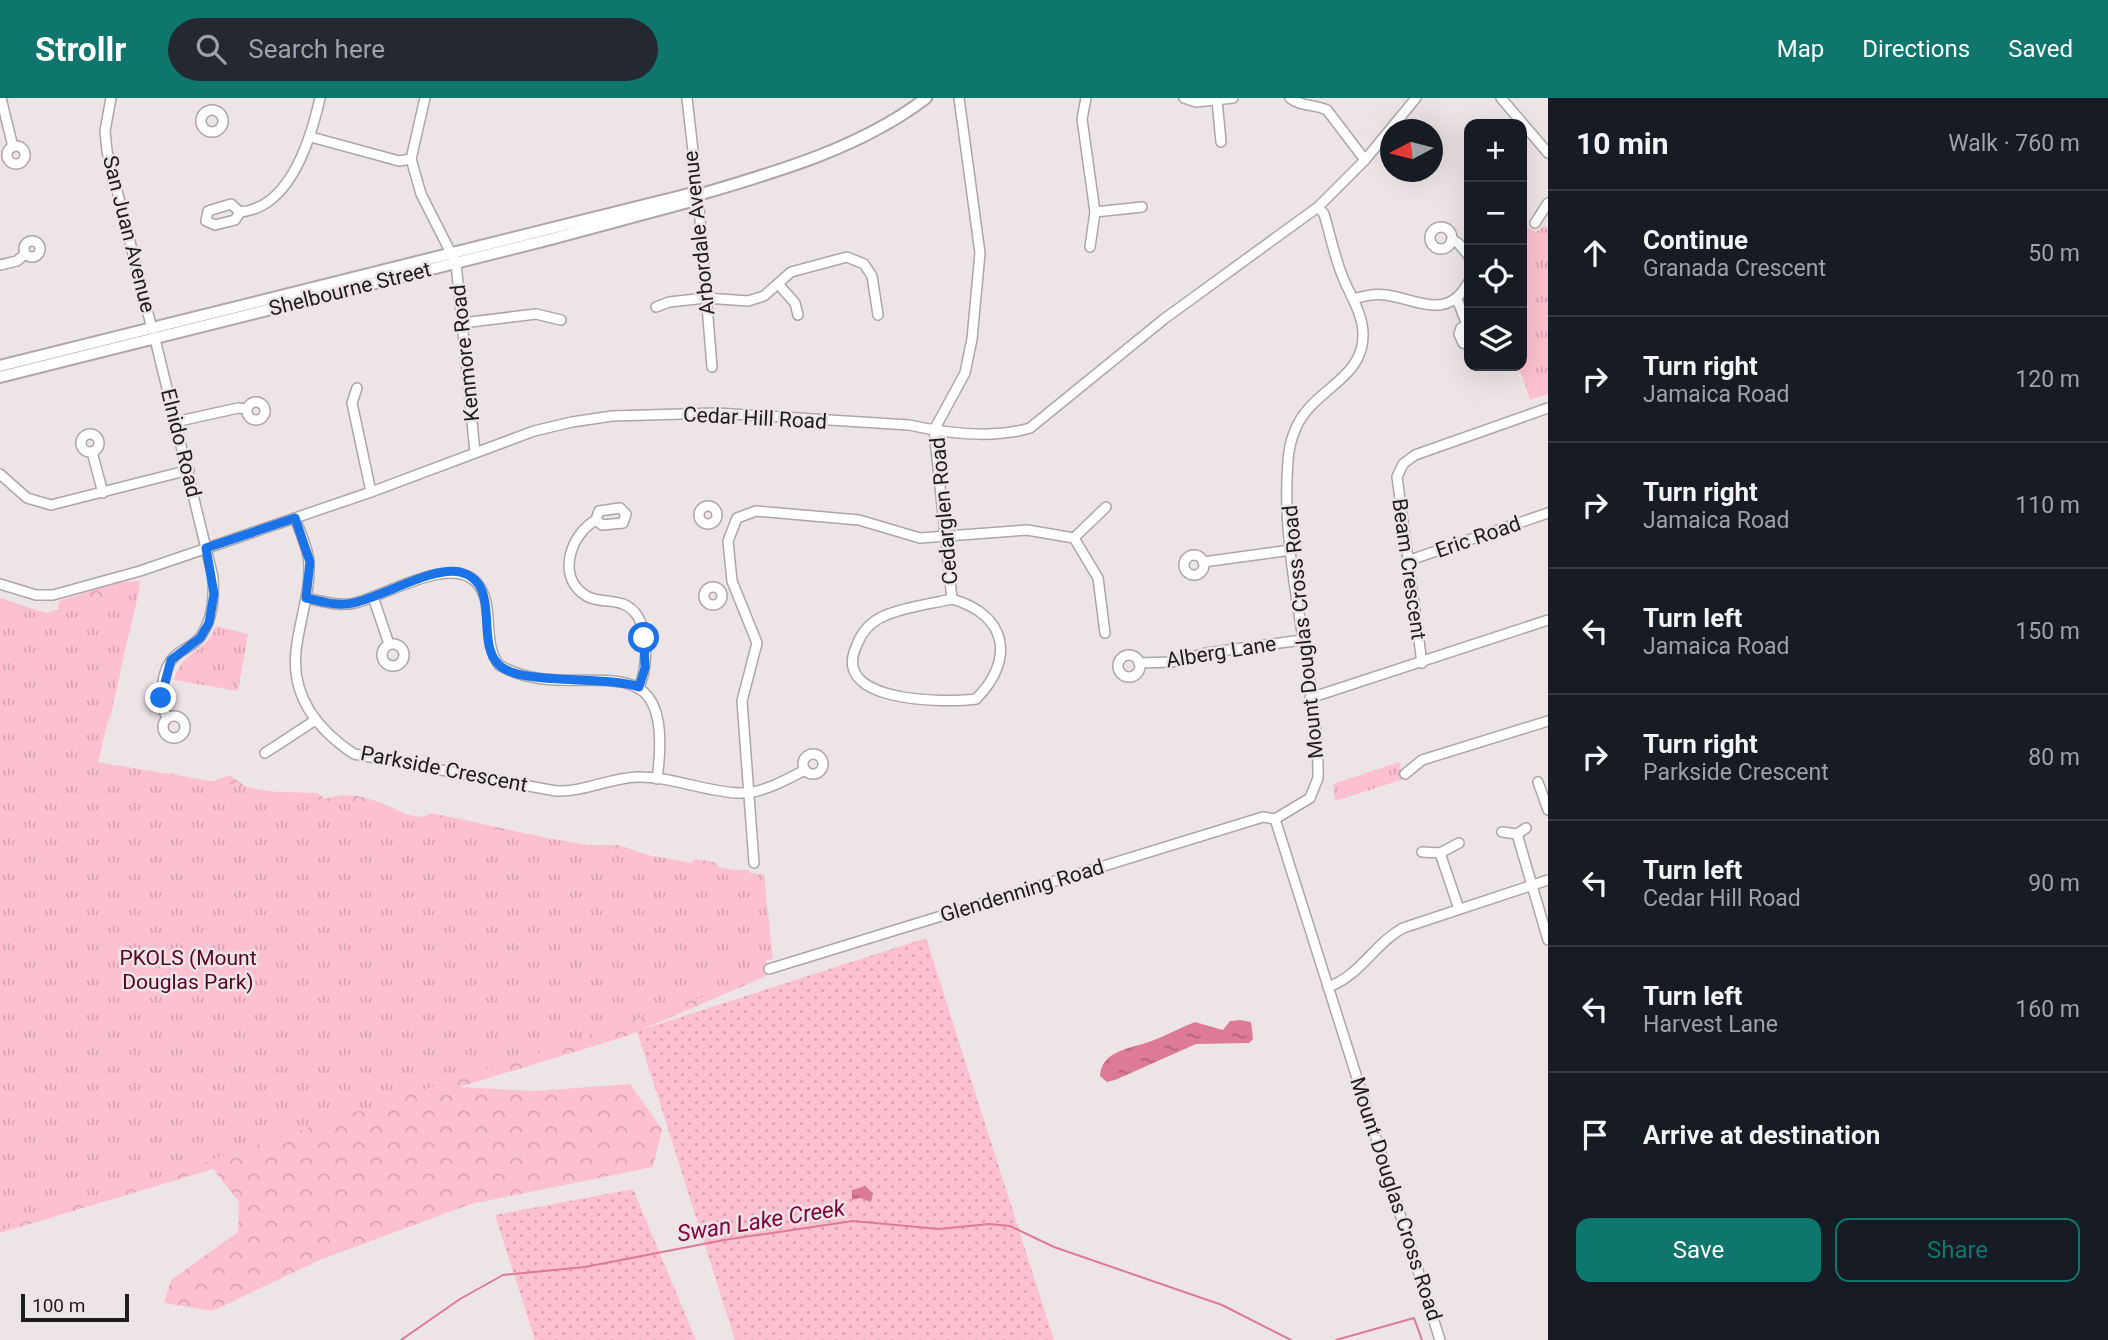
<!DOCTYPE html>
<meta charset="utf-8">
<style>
:root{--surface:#171b24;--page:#242831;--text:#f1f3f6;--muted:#9ea1a6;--line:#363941;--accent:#0f766e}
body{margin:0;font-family:Roboto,sans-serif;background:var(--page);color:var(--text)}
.controls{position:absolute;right:21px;top:21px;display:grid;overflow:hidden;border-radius:14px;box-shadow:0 7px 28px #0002}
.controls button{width:63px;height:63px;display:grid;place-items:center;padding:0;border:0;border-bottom:2px solid var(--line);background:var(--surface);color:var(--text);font:35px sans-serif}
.compass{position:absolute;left:1380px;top:21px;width:63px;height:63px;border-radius:50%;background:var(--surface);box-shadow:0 7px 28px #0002;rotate:263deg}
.scale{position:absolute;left:21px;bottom:18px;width:108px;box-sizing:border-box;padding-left:7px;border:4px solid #1e1b1c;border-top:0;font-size:19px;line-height:24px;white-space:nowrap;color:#1e1b1c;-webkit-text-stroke:5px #ede4e6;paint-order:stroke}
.stop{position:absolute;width:21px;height:21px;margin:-16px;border:5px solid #1a73e8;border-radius:50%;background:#fff}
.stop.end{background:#1a73e8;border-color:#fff;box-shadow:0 2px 7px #0008}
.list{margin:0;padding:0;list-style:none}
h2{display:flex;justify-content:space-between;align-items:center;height:91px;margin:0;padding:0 28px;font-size:30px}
h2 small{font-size:23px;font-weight:400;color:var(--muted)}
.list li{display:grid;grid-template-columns:46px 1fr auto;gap:21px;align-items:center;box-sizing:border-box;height:126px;padding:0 28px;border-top:2px solid var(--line)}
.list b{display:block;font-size:26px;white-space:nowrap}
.list p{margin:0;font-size:23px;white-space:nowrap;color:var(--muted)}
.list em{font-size:23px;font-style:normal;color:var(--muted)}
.actions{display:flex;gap:14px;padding:21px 28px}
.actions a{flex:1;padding:16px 0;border:2px solid var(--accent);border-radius:14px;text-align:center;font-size:24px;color:var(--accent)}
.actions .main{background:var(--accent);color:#fff}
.icon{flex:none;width:38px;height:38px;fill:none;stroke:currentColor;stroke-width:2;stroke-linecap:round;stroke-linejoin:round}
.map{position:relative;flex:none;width:1548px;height:1242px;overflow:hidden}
header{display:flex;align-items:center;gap:42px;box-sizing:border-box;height:98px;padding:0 35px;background:var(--accent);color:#fff}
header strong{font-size:33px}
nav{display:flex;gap:38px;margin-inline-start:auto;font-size:24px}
.search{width:490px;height:63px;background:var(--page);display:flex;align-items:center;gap:18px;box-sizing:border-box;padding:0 24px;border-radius:38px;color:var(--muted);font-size:26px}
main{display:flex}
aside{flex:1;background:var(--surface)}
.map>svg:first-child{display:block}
.grass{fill:url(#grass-dots)}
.forest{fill:url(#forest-crowns)}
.park{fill:url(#park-tufts)}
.water{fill:url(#water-ripples)}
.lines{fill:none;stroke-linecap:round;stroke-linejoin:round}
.stream{stroke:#dc7a97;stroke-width:2}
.minor-casing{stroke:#aea5a7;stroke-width:12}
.major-casing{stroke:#aea5a7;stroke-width:14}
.minor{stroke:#fff;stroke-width:9}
.major{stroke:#fff;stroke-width:10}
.route{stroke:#1a73e8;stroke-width:9}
.labels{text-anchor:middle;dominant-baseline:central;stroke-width:5;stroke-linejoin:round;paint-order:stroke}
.street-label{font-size:21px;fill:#1e1b1c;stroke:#ede4e6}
.park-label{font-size:21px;fill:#590028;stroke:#ede4e6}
.water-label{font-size:23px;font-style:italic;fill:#80033f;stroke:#ede4e6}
</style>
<header>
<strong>Strollr</strong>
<div class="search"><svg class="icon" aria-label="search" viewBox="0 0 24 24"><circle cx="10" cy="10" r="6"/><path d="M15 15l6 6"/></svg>Search here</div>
<nav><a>Map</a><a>Directions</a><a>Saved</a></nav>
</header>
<main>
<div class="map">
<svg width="1548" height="1242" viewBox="0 0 1548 1242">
<defs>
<pattern id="grass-dots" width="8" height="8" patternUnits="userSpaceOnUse" patternTransform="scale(1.75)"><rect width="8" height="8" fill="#fdc0d0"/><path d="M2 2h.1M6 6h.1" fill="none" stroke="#d8a4b2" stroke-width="1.8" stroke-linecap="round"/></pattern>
<pattern id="forest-crowns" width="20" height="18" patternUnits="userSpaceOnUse" patternTransform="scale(1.75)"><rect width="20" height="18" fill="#fdc0d0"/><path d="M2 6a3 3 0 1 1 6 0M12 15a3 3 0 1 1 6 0" fill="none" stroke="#d8a4b2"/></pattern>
<pattern id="park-tufts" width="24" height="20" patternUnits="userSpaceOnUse" patternTransform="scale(1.75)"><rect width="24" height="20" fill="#fdc0d0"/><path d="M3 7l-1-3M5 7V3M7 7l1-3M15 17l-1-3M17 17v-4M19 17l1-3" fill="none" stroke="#d8a4b2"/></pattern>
<pattern id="water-ripples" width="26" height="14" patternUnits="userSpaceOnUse" patternTransform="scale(1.75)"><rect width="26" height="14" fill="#dc7a97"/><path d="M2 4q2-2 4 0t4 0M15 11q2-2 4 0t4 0" fill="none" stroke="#b2637a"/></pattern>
</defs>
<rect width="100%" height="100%" fill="#ede4e6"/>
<g class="grass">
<polygon points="926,840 1054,1242 735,1242 637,933"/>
<polygon points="633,1091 696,1242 535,1242 495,1117"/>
</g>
<path class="forest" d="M140,483L111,617L99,631L90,673L135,680L173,675L200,688L230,677L251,693L317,695L325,701C355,689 389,708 416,721L432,715L579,747H618L687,770L695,761L714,764L722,772H749L762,844L764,879L627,938L459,989L535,993L630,986L662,1031L653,1069L471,1106L322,1161L212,1213L164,1205L171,1182L238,1134L239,1104L213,1071L0,1135V576L58,513L59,503L119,484Z"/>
<g class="park">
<polygon points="1522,126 1536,134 1544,128 1548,132 1548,296 1530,302 1521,275 1513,271 1514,268 1522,268"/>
<polygon points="140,490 98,664 764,777 773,861 766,862 768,877 0,1132 0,500 45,515"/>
<path d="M216,528L248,536L238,593L174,582C183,551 205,557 216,528Z"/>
<polygon points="1399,664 1404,681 1335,703 1333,686"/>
</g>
<g class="water">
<path d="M1240,922L1251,924L1253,941L1249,945L1196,946L1115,982L1107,984L1100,978C1101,953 1131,950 1149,944C1165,938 1180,930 1195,924L1223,932L1230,923Z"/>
<polygon points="865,1088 873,1095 871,1104 860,1100 852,1102 852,1092"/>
</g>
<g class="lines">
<g class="stream">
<polyline points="401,1242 460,1201 503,1177 585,1169 724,1142 853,1123 939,1131 989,1126 1010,1128 1054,1149 1222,1207 1291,1242"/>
<polyline points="1336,1242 1414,1220 1422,1242"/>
</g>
<g class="minor-casing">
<g id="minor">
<polyline points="1,0 13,49"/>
<polyline points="111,0 105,33 107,53 152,231"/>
<polyline points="425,0 411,61 421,96 456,165 475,354"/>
<polyline points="687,0 698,97 712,269"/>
<polyline points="1086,0 1082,21 1095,114 1090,149"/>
<polyline points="1184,0 1196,4 1233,0"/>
<path d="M1290,0C1301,9 1315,6 1327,12L1365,62"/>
<polyline points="1501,0 1548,55"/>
<polyline points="1217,2 1221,44"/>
<circle cx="212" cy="23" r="11"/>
<polyline points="311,39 399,63 411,61"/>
<circle cx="16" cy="57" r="9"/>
<polygon points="231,106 240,114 235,122 215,127 206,123 208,113"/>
<path d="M240,114C291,110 311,40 320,0"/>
<polyline points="1095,114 1142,109"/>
<polyline points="1535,125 1548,105"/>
<circle cx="1441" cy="140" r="11"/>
<polyline points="1452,142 1458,145 1469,158"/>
<circle cx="32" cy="151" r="8"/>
<polyline points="0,167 17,163 25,156"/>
<polyline points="779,187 795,205 798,217"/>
<path d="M1353,201C1363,198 1374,195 1386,197C1419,202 1449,223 1469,183"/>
<polyline points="1457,201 1467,227"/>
<polyline points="656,209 669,204 706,200 748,203 764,198 791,174 847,159 864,166 872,178 878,217"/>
<polyline points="462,225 536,216 561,222"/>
<polyline points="1469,226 1461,230 1459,236 1463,245 1469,247"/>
<path d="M155,241L213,479C214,500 213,520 201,538C194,548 184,550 175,558C160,572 159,603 167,620"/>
<polyline points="357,290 352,305 371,394"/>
<circle cx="256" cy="313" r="9"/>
<polyline points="175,324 238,310 247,311"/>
<circle cx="90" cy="345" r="9"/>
<polyline points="92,354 103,395"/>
<polyline points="0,376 27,400 51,407 189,372"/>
<circle cx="708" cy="417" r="9"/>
<polygon points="620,410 626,416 623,425 602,427 596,422 599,413"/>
<path d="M295,420C300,434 309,452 309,467C310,496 299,524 296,553C291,599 318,632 354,656L556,693C585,694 609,680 637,679C671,678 705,694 739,695C761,696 786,682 805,672"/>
<path d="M596,422C572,435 557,475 582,495C594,505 609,501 623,506C651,517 649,567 639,589"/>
<polyline points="1074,440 1106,409"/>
<circle cx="1194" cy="467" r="10"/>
<polyline points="1407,463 1548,415"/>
<polyline points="1203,464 1291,452"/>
<path d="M0,486L36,497H53L140,473L371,394L534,333L572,324L612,318L717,315L909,327C945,335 993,341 1030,330L1164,221L1318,109L1365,62L1416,0"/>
<circle cx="713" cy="498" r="9"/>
<polyline points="373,499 389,546"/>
<path d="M306,500C321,503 340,509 355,505C385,498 452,456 477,485C496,508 481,543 499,567C576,612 678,527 657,681"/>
<polyline points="952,501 934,332 965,275 972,241 980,155 959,0"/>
<path d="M952,501C1008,517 1015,562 976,601C945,605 831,605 856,549C861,535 870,524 884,518C904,509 931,506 952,501Z"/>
<circle cx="393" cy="557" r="11"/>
<circle cx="1129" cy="568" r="11"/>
<polyline points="1139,565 1172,564 1206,555 1302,542"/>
<polyline points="1422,565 1397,379 1403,366 1415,357 1548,310"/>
<polyline points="1310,600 1548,522"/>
<circle cx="174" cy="629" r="11"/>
<polyline points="265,655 314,623"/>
<circle cx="813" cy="666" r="10"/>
<polyline points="1405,676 1422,662 1548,623"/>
<polyline points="1538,684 1548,712"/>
<path d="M1275,721L1310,700L1318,680C1319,576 1279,468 1288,363C1289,344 1296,324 1309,310C1330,286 1364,273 1363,236C1363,215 1349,196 1342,177C1334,157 1330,136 1324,116L1318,109"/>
<polyline points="1275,721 1440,1242"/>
<polyline points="1502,734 1517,736 1526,730"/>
<polyline points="1517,736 1548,842"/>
<polyline points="1422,754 1440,755 1459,745"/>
<polyline points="1440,755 1459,811"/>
<polyline points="754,765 742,603 757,545 732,483 728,443 737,420 756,413 859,422 920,440 1027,432 1074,440 1098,480 1105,535"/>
<polyline points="769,871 1263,719 1275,721"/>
<path d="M1328,889C1360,878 1375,845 1403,830L1548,782"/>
</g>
</g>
<g class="major-casing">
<g id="major">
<polyline points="0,268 689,96 698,97"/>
<path d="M0,279L551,141L692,103L698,97C776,74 861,50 926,0"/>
</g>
</g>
<use href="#minor" class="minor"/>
<use href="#major" class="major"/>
</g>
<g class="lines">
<path class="route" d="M161,600L171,562L200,540L209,525L214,496L206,450L295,420L310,464L306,500C321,503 339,509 353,505C383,499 432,468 460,474C503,485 474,543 499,567C521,588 606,577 639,589L645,570L644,540"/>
</g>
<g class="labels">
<g class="street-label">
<text transform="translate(699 135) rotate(-96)">Arbordale Avenue</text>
<text transform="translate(129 136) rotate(76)">San Juan Avenue</text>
<text transform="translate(350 191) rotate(-14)">Shelbourne Street</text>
<text transform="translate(465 255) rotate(-96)">Kenmore Road</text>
<text transform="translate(755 320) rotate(3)">Cedar Hill Road</text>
<text transform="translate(181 345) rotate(76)">Elnido Road</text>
<text transform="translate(944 413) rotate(-95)">Cedarglen Road</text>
<text transform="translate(1478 439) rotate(-19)">Eric Road</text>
<text transform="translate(1409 471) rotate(82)">Beam Crescent</text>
<text transform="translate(1303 534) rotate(-96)">Mount Douglas Cross Road</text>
<text transform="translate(1221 554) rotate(-9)">Alberg Lane</text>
<text transform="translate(444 671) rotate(11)">Parkside Crescent</text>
<text transform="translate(1022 793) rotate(-17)">Glendenning Road</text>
<text transform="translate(1396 1101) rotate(72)">Mount Douglas Cross Road</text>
</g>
<g class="park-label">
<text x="188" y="860">PKOLS (Mount<tspan x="188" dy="24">Douglas Park)</tspan></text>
</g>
<g class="water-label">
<text transform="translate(761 1123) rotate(-9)">Swan Lake Creek</text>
</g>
</g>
</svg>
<div class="controls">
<button>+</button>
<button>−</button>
<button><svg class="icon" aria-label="locate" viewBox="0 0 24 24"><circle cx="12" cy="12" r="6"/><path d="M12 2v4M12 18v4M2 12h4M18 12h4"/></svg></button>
<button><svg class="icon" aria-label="layers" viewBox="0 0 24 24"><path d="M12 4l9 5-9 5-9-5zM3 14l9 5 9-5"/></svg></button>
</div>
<svg class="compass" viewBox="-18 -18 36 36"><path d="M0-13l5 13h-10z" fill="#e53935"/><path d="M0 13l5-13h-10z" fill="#9ea1a6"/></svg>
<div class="scale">100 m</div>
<div class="stop" style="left:644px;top:540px"></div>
<div class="stop end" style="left:161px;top:600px"></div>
</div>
<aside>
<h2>10 min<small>Walk · 760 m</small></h2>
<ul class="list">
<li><svg class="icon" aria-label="ahead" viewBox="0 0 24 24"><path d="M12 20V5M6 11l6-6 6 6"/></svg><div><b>Continue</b><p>Granada Crescent</p></div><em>50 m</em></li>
<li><svg class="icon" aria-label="right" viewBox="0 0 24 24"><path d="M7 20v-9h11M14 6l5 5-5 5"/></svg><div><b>Turn right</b><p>Jamaica Road</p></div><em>120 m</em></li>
<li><svg class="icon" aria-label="right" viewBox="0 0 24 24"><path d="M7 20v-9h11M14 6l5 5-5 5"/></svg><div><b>Turn right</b><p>Jamaica Road</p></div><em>110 m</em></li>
<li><svg class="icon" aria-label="left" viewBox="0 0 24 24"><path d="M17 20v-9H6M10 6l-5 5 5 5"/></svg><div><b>Turn left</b><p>Jamaica Road</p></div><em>150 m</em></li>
<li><svg class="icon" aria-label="right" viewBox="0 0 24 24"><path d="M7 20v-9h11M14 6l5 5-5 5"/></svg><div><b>Turn right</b><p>Parkside Crescent</p></div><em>80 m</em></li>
<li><svg class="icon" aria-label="left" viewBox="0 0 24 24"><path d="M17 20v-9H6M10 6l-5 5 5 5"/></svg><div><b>Turn left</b><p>Cedar Hill Road</p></div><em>90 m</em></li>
<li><svg class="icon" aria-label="left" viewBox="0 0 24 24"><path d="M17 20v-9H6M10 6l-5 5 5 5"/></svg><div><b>Turn left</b><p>Harvest Lane</p></div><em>160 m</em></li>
<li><svg class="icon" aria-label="arrive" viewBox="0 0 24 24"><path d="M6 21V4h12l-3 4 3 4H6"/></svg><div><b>Arrive at destination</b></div></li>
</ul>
<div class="actions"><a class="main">Save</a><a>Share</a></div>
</aside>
</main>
